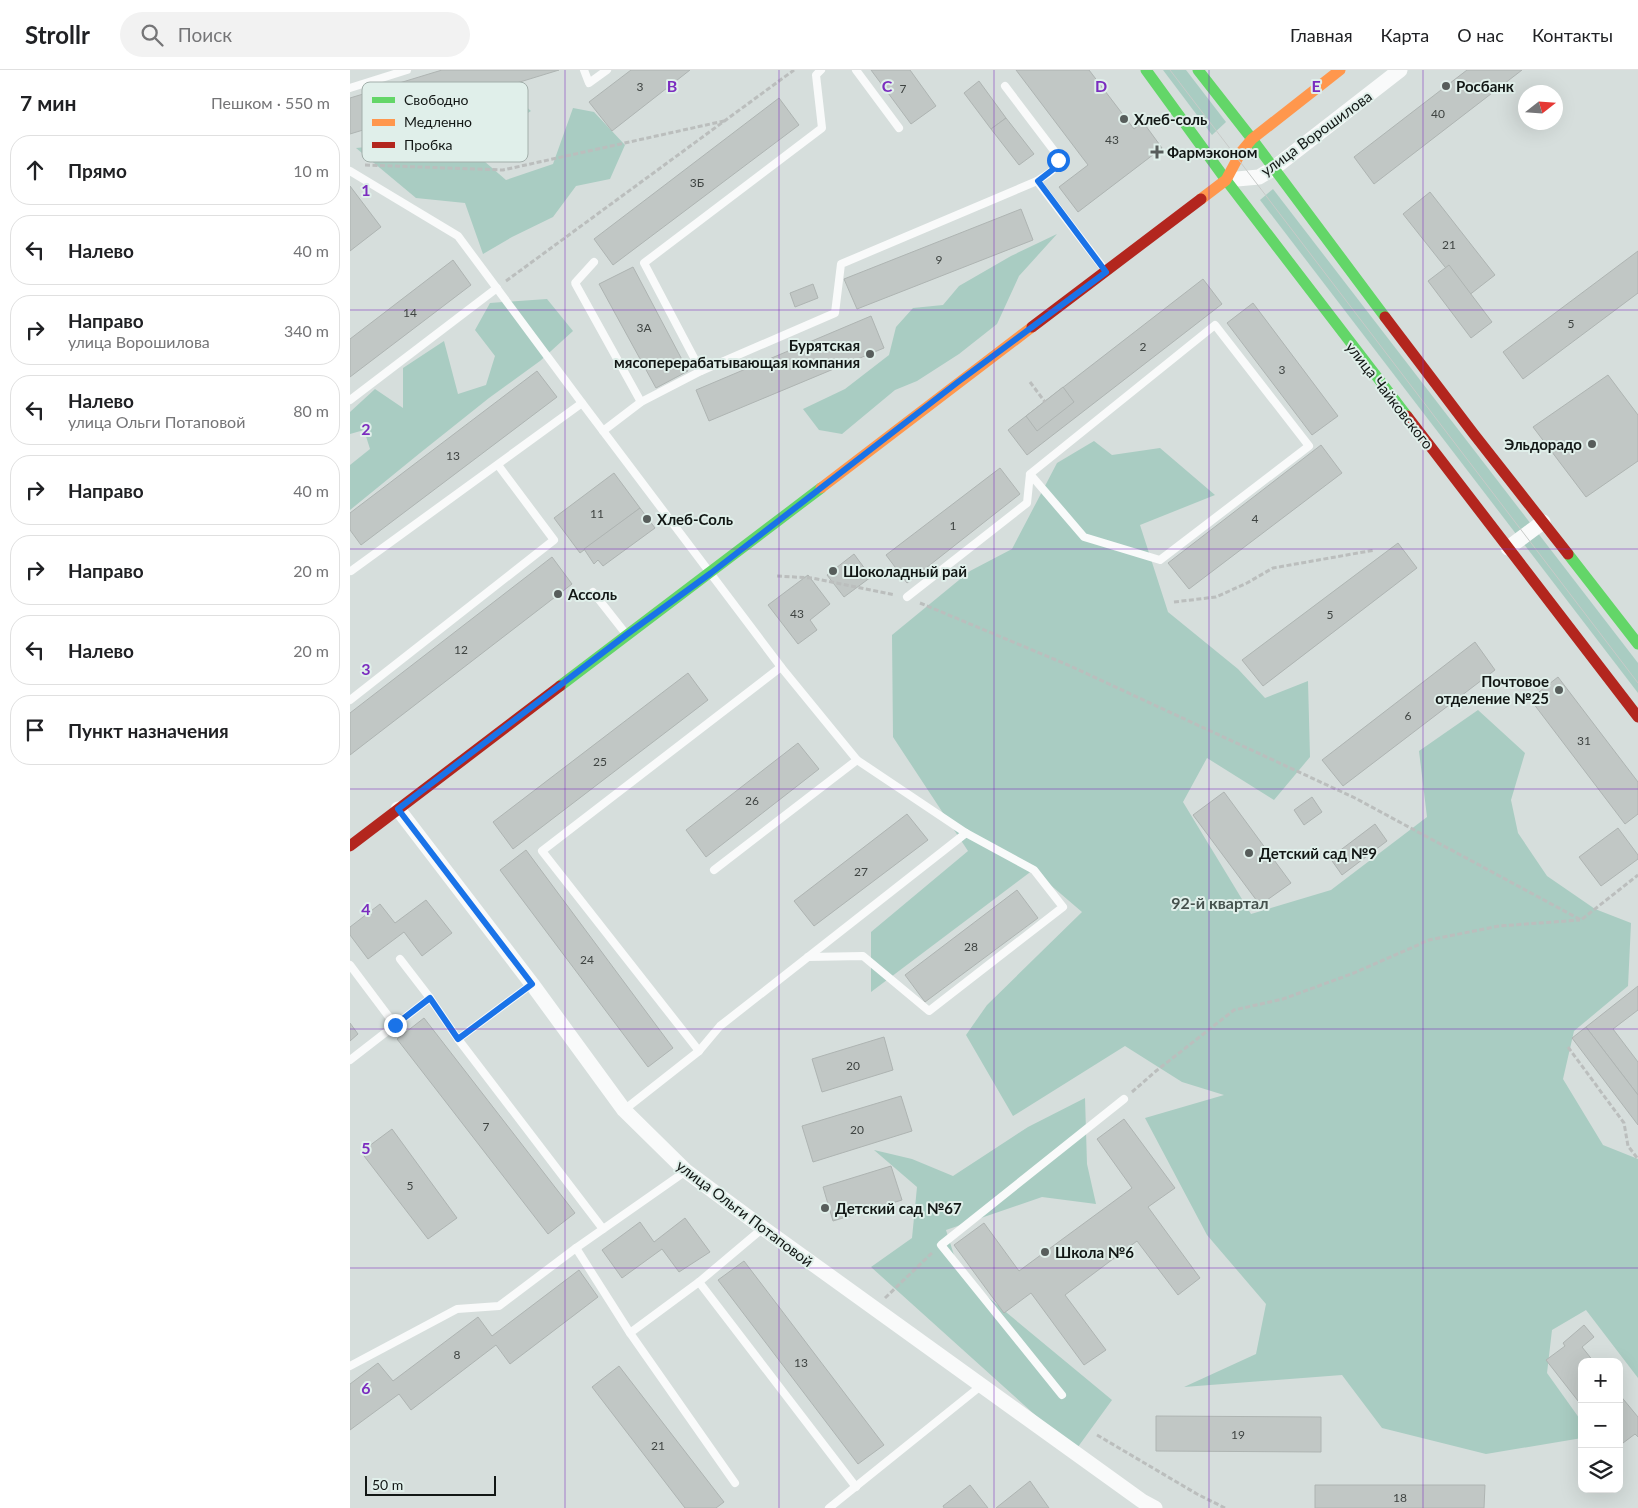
<!DOCTYPE html>
<html lang="ru">
<meta charset="utf-8">
<style>
:root{--surface:#fff;--page:#f2f2f2;--text:#202124;--muted:#757577;--line:#e0e0e0}
body{margin:0;font-family:Lato,sans-serif;background:var(--page);color:var(--text)}
.controls{position:absolute;right:15px;bottom:15px;display:grid;overflow:hidden;border-radius:10px;box-shadow:0 5px 20px #0002}
.controls button{width:45px;height:45px;display:grid;place-items:center;padding:0;border:0;border-bottom:1px solid var(--line);background:var(--surface);color:var(--text);font:25px sans-serif}
.compass{position:absolute;left:1168px;top:15px;width:45px;height:45px;border-radius:50%;background:var(--surface);box-shadow:0 5px 20px #0002;rotate:73deg}
.scale{position:absolute;left:15px;bottom:12px;width:131px;box-sizing:border-box;padding-left:5px;border:2px solid #121715;border-top:0;font-size:14px;line-height:18px;white-space:nowrap;color:#121715;-webkit-text-stroke:4px #e0efea;paint-order:stroke}
.stop{position:absolute;width:15px;height:15px;margin:-11px;border:4px solid #1a73e8;border-radius:50%;background:#fff}
.stop.end{background:#1a73e8;border-color:#fff;box-shadow:0 1px 5px #0008}
.list{margin:0;padding:0;list-style:none}
h2{display:flex;justify-content:space-between;align-items:center;height:65px;margin:0;padding:0 20px;font-size:21px}
h2 small{font-size:16px;font-weight:400;color:var(--muted)}
.list li{display:grid;grid-template-columns:32px 1fr auto;gap:15px;align-items:center;box-sizing:border-box;height:70px;margin:0 10px 10px;padding:0 10px;border:1px solid var(--line);border-radius:20px}
.list b{display:block;font-size:19px;white-space:nowrap}
.list p{margin:0;font-size:16px;white-space:nowrap;color:var(--muted)}
.list em{font-size:16px;font-style:normal;color:var(--muted)}
.icon{flex:none;width:28px;height:28px;fill:none;stroke:currentColor;stroke-width:2;stroke-linecap:round;stroke-linejoin:round}
.map{position:relative;flex:none;width:1288px;height:1438px;overflow:hidden}
header{display:flex;align-items:center;gap:30px;box-sizing:border-box;height:70px;padding:0 25px;background:var(--surface);border-bottom:1px solid var(--line)}
header strong{font-size:24px}
nav{display:flex;gap:28px;margin-inline-start:auto;font-size:18px}
.search{width:350px;height:45px;background:var(--page);display:flex;align-items:center;gap:12px;box-sizing:border-box;padding:0 18px;border-radius:28px;color:var(--muted);font-size:19px}
main{display:flex}
aside{flex:1;background:var(--surface)}
.map>svg:first-child{display:block}
.green{fill:#a9ccc2}
.building{fill:#c1c7c5;stroke:#aeb4b2}
.lines{fill:none;stroke-linecap:round;stroke-linejoin:round}
.path{stroke:#bbbebd;stroke-width:3;stroke-dasharray:5 2.5;stroke-linecap:butt}
.lane{stroke:#f9fafa;stroke-width:8}
.street{stroke:#f9fafa;stroke-width:15}
.fast{stroke:#63d668;stroke-width:11}
.slow{stroke:#ff974d;stroke-width:11}
.jam{stroke:#b3261e;stroke-width:11}
.tram{stroke:#c7cac8;stroke-width:1}
.route{stroke:#1a73e8;stroke-width:6}
.grid{fill:none;stroke:#7b2cbf;stroke-width:1;stroke-opacity:0.55}
.poi-dot{fill:#575d5b;stroke:#e0efea;stroke-width:2}
.labels{text-anchor:middle;dominant-baseline:central;stroke-width:4;stroke-linejoin:round;paint-order:stroke}
.number-label{font-size:12px;fill:#3f4442}
.poi-label{font-size:15px;font-weight:bold;fill:#121715;stroke:#e0efea;text-anchor:start}
.street-label{font-size:15px;fill:#121715;stroke:#e0efea}
.neighbourhood-label{font-size:16px;font-weight:bold;fill:#46524e;stroke:#e0efea}
.key{fill:#e0efea;stroke:#a2aeaa;stroke-width:1}
.key-label{font-size:14px;fill:#121715}
.grid-label{font-size:16px;text-anchor:middle;font-weight:bold;fill:#7b2cbf;stroke:#e0efea;stroke-width:4;stroke-linejoin:round;paint-order:stroke}
</style>
<header>
<strong>Strollr</strong>
<div class="search"><svg class="icon" aria-label="search" viewBox="0 0 24 24"><circle cx="10" cy="10" r="6"/><path d="M15 15l6 6"/></svg>Поиск</div>
<nav><a>Главная</a><a>Карта</a><a>О нас</a><a>Контакты</a></nav>
</header>
<main>
<aside>
<h2>7 мин<small>Пешком · 550 m</small></h2>
<ul class="list">
<li><svg class="icon" aria-label="ahead" viewBox="0 0 24 24"><path d="M12 20V5M6 11l6-6 6 6"/></svg><div><b>Прямо</b></div><em>10 m</em></li>
<li><svg class="icon" aria-label="left" viewBox="0 0 24 24"><path d="M17 20v-9H6M10 6l-5 5 5 5"/></svg><div><b>Налево</b></div><em>40 m</em></li>
<li><svg class="icon" aria-label="right" viewBox="0 0 24 24"><path d="M7 20v-9h11M14 6l5 5-5 5"/></svg><div><b>Направо</b><p>улица Ворошилова</p></div><em>340 m</em></li>
<li><svg class="icon" aria-label="left" viewBox="0 0 24 24"><path d="M17 20v-9H6M10 6l-5 5 5 5"/></svg><div><b>Налево</b><p>улица Ольги Потаповой</p></div><em>80 m</em></li>
<li><svg class="icon" aria-label="right" viewBox="0 0 24 24"><path d="M7 20v-9h11M14 6l5 5-5 5"/></svg><div><b>Направо</b></div><em>40 m</em></li>
<li><svg class="icon" aria-label="right" viewBox="0 0 24 24"><path d="M7 20v-9h11M14 6l5 5-5 5"/></svg><div><b>Направо</b></div><em>20 m</em></li>
<li><svg class="icon" aria-label="left" viewBox="0 0 24 24"><path d="M17 20v-9H6M10 6l-5 5 5 5"/></svg><div><b>Налево</b></div><em>20 m</em></li>
<li><svg class="icon" aria-label="arrive" viewBox="0 0 24 24"><path d="M6 21V4h12l-3 4 3 4H6"/></svg><div><b>Пункт назначения</b></div></li>
</ul>
</aside>
<div class="map">
<svg width="1288" height="1438" viewBox="0 0 1288 1438">
<rect width="100%" height="100%" fill="#d6dedc"/>
<g class="green">
<polygon points="813,0 836,0 876,52 862,65"/>
<polygon points="167,29 181,41 149,61 134,91 156,110 203,94 223,38 244,42 275,75 260,109 226,116 203,147 162,167 133,184 115,133 66,128 6,78 47,74 78,83 117,50"/>
<polygon points="923,119 1288,593 1288,623 910,130"/>
<polygon points="707,164 669,206 647,254 609,284 567,311 545,320 492,364 469,360 453,339 495,319 539,285 546,257 563,238 593,235 609,216 661,186"/>
<polygon points="197,229 223,261 190,291 139,328 70,383 0,440 0,395 20,379 14,360 0,364 0,342 25,319 53,338 53,298 94,271 108,324 136,315 145,286 125,260 140,233"/>
<polygon points="744,371 762,385 810,378 865,425 790,455 818,542 888,599 915,628 958,611 960,687 924,730 857,688 833,732 901,844 981,820 1077,747 1069,681 1128,640 1175,683 1161,730 1168,763 1197,806 1245,839 1281,853 1278,916 1224,961 1213,1009 1253,1075 1288,1089 1288,1308 1236,1240 1202,1260 1197,1303 1232,1352 1232,1368 1136,1384 1032,1358 992,1305 834,1317 906,1284 916,1234 857,1165 795,1048 874,1025 832,1012 775,976 663,1046 616,965 637,935 732,842 683,800 521,922 521,862 618,781 543,667 542,565 620,501 662,479 707,393"/>
<polygon points="735,1028 737,1094 746,1134 692,1127 596,1160 610,1204 762,1330 725,1381 521,1197 562,1168 567,1117 524,1080 562,1089 603,1106 678,1057"/>
</g>
<g class="building">
<polygon points="92,0 209,0 0,64 0,28"/>
<polygon points="281,0 340,0 262,61 239,32"/>
<polygon points="521,0 560,0 586,36 561,54"/>
<polygon points="666,0 739,0 784,59 793,52 812,78 728,142 709,117 738,95"/>
<polygon points="1117,0 1172,0 1024,114 1004,87"/>
<polygon points="629,11 656,48 641,59 614,23"/>
<polygon points="429,28 449,55 263,195 244,169"/>
<polygon points="656,48 684,84 669,95 641,59"/>
<polygon points="0,116 31,157 0,181"/>
<polygon points="1080,122 1145,205 1118,226 1053,144"/>
<polygon points="671,139 683,170 507,239 494,209"/>
<polygon points="1288,181 1288,223 1173,309 1153,282"/>
<polygon points="103,190 121,215 0,307 0,269"/>
<polygon points="1099,195 1142,252 1121,268 1078,211"/>
<polygon points="283,197 338,301 306,318 249,214"/>
<polygon points="853,209 872,234 677,385 658,360"/>
<polygon points="463,214 468,228 445,237 440,223"/>
<polygon points="903,233 988,346 962,365 877,253"/>
<polygon points="521,246 534,278 359,351 346,320"/>
<polygon points="187,301 207,327 11,475 0,460 0,443"/>
<polygon points="1258,305 1288,345 1288,391 1236,427 1183,357"/>
<polygon points="713,317 724,332 687,361 676,346"/>
<polygon points="971,375 992,403 839,519 818,493"/>
<polygon points="650,398 670,424 557,513 536,485"/>
<polygon points="264,403 290,438 230,483 204,448"/>
<polygon points="290,438 305,458 253,496 248,490 244,494 234,479"/>
<polygon points="1048,473 1067,498 913,616 892,590"/>
<polygon points="504,484 521,507 494,527 477,505"/>
<polygon points="202,487 222,514 0,685 0,643"/>
<polygon points="458,505 480,534 460,550 467,560 448,574 418,535"/>
<polygon points="1125,572 1145,600 993,716 972,690"/>
<polygon points="338,603 358,630 163,779 143,752"/>
<polygon points="1208,607 1288,712 1288,744 1275,754 1180,629"/>
<polygon points="448,673 469,699 356,787 336,760"/>
<polygon points="874,722 941,813 910,835 843,745"/>
<polygon points="962,727 972,742 954,755 944,740"/>
<polygon points="557,744 578,770 464,856 444,831"/>
<polygon points="1025,754 1037,771 992,805 980,788"/>
<polygon points="1268,758 1288,785 1288,789 1251,816 1229,787"/>
<polygon points="176,780 323,978 298,997 150,800"/>
<polygon points="667,820 688,848 575,932 555,905"/>
<polygon points="76,830 102,863 72,886 54,862 18,889 0,865 0,857 30,834 45,853"/>
<polygon points="1288,916 1288,940 1263,959 1288,992 1288,1025 1236,957"/>
<polygon points="74,948 225,1143 198,1164 47,969"/>
<polygon points="0,953 8,964 0,971"/>
<polygon points="1236,957 1288,1025 1288,1055 1222,968"/>
<polygon points="534,967 543,1000 472,1022 462,989"/>
<polygon points="551,1026 562,1061 463,1092 452,1056"/>
<polygon points="774,1049 825,1118 798,1137 850,1208 828,1225 787,1171 715,1225 756,1280 734,1295 681,1223 654,1243 604,1175 634,1153 669,1201 782,1118 747,1069"/>
<polygon points="42,1059 107,1148 78,1169 11,1082"/>
<polygon points="541,1096 552,1130 483,1151 473,1117"/>
<polygon points="335,1148 360,1182 329,1202 312,1179 272,1208 252,1180 290,1152 304,1172"/>
<polygon points="394,1191 534,1375 508,1394 368,1210"/>
<polygon points="229,1200 248,1227 160,1294 146,1275 61,1340 49,1324 0,1360 0,1314 28,1293 43,1311 128,1247 142,1266"/>
<polygon points="1234,1255 1244,1267 1232,1277 1244,1292 1232,1292 1232,1336 1196,1290 1215,1276 1213,1273"/>
<polygon points="269,1296 374,1432 366,1438 335,1438 242,1317"/>
<polygon points="1269,1324 1288,1347 1288,1367 1285,1364 1269,1376"/>
<polygon points="806,1346 971,1347 971,1382 806,1381"/>
<polygon points="680,1411 699,1438 646,1438"/>
<polygon points="620,1415 638,1438 594,1438 593,1436"/>
<polygon points="965,1415 1135,1415 1134,1438 965,1438"/>
</g>
<g class="lines">
<g class="path">
<polyline points="15,95 153,100 374,51"/>
<polyline points="156,211 444,0"/>
<polyline points="680,312 695,332"/>
<polyline points="427,506 462,508 545,525"/>
<polyline points="824,532 866,527 897,513 923,498 1025,480"/>
<polyline points="570,533 718,595 1005,728 1231,850 1288,805"/>
<polyline points="1218,977 1274,1053 1278,1076 1288,1089"/>
<polyline points="782,1022 806,1001 884,940 933,929 1004,903 1079,870 1149,856 1230,850"/>
<polyline points="535,1228 583,1182"/>
<polyline points="747,1365 847,1424 875,1438"/>
</g>
<g class="lane">
<polyline points="234,0 239,13 257,0"/>
<polyline points="506,0 549,58"/>
<path d="M655,16L708,86C709,99 697,104 687,111"/>
<polyline points="0,18 57,0"/>
<polyline points="0,101 108,166 232,333 431,597 507,690 616,763 684,800 713,837 579,941 513,886 458,887"/>
<polyline points="244,192 225,213 291,332"/>
<polyline points="351,301 294,193 472,58 466,5 471,0"/>
<polyline points="0,330 147,218"/>
<polyline points="253,361 291,332 351,301 485,243 491,194 687,111 755,200"/>
<polyline points="1,501 232,333"/>
<polyline points="243,522 276,564"/>
<polyline points="557,527 677,433 680,404 865,255 959,376 810,490 734,467 680,404"/>
<polyline points="0,630 204,470 148,395"/>
<polyline points="364,800 507,690"/>
<polyline points="50,889 80,928 108,969 253,1159"/>
<polyline points="0,895 45,955"/>
<polyline points="108,969 182,914"/>
<polyline points="349,981 192,781 431,597"/>
<polyline points="0,990 80,928"/>
<polyline points="274,1040 349,981 370,956 616,763"/>
<polyline points="226,1178 280,1263"/>
<polyline points="349,1212 506,1417"/>
<polyline points="0,1296 107,1239 149,1236 226,1178 336,1101"/>
<polyline points="712,1325 591,1175 774,1029"/>
<polyline points="385,1413 280,1263 349,1212 413,1158"/>
<polyline points="479,1438 632,1315"/>
</g>
<g class="street">
<polyline points="876,110 909,107 924,98 1050,0"/>
<polyline points="1158,478 1193,452"/>
<polyline points="48,739 182,914 274,1040 336,1101 413,1158 792,1431 805,1438"/>
</g>
<g class="fast">
<polyline points="796,0 876,110 1057,346"/>
<polyline points="848,0 902,69 1035,247"/>
<polyline points="1218,484 1288,574"/>
<polyline points="210,616 471,418"/>
</g>
<g class="slow">
<polyline points="851,129 876,110 891,82 902,69 990,0"/>
<polyline points="471,418 682,257"/>
</g>
<g class="jam">
<polyline points="1035,247 1123,363 1218,484"/>
<polyline points="682,257 851,129"/>
<polyline points="1057,346 1288,647"/>
<polyline points="0,776 210,616"/>
</g>
<polyline class="tram" points="820,0 1288,613"/>
</g>
<g class="lines">
<polyline class="route" points="45,955 80,928 108,969 182,914 48,739 276,565 361,503 608,312 756,202 688,111 706,97 708,90"/>
</g>
<path class="grid" d="M215,0V1438M429,0V1438M644,0V1438M859,0V1438M1073,0V1438M0,240H1288M0,479H1288M0,719H1288M0,959H1288M0,1198H1288"/>
<g class="poi-dot">
<circle cx="1096" cy="16" r="5"/>
<circle cx="774" cy="49" r="5"/>
<path d="M804.5 74.5h5v5h5v5h-5v5h-5v-5h-5v-5h5z"/>
<circle cx="520" cy="284" r="5"/>
<circle cx="1242" cy="374" r="5"/>
<circle cx="297" cy="449" r="5"/>
<circle cx="483" cy="501" r="5"/>
<circle cx="208" cy="524" r="5"/>
<circle cx="1209" cy="620" r="5"/>
<circle cx="899" cy="783" r="5"/>
<circle cx="475" cy="1138" r="5"/>
<circle cx="695" cy="1182" r="5"/>
</g>
<g class="labels">
<g class="number-label">
<text x="290" y="16">3</text>
<text x="553" y="18">7</text>
<text x="1088" y="43">40</text>
<text x="762" y="69">43</text>
<text x="347" y="112">3Б</text>
<text x="1099" y="174">21</text>
<text x="589" y="189">9</text>
<text x="60" y="242">14</text>
<text x="1221" y="253">5</text>
<text x="294" y="257">3А</text>
<text x="793" y="276">2</text>
<text x="932" y="299">3</text>
<text x="103" y="385">13</text>
<text x="247" y="443">11</text>
<text x="905" y="448">4</text>
<text x="603" y="455">1</text>
<text x="447" y="543">43</text>
<text x="980" y="544">5</text>
<text x="111" y="579">12</text>
<text x="1058" y="645">6</text>
<text x="1234" y="670">31</text>
<text x="250" y="691">25</text>
<text x="402" y="730">26</text>
<text x="511" y="801">27</text>
<text x="621" y="876">28</text>
<text x="237" y="889">24</text>
<text x="503" y="995">20</text>
<text x="136" y="1056">7</text>
<text x="507" y="1059">20</text>
<text x="60" y="1115">5</text>
<text x="107" y="1284">8</text>
<text x="451" y="1292">13</text>
<text x="888" y="1364">19</text>
<text x="308" y="1375">21</text>
<text x="1050" y="1427">18</text>
</g>
<g class="poi-label">
<text x="1106" y="16">Росбанк</text>
<text x="784" y="49">Хлеб-соль</text>
<text x="817" y="82">Фармэконом</text>
<text x="510" y="275" text-anchor="end">Бурятская<tspan x="510" dy="17">мясоперерабатывающая компания</tspan></text>
<text x="1232" y="374" text-anchor="end">Эльдорадо</text>
<text x="307" y="449">Хлеб-Соль</text>
<text x="493" y="501">Шоколадный рай</text>
<text x="218" y="524">Ассоль</text>
<text x="1199" y="611" text-anchor="end">Почтовое<tspan x="1199" dy="17">отделение №25</tspan></text>
<text x="909" y="783">Детский сад №9</text>
<text x="485" y="1138">Детский сад №67</text>
<text x="705" y="1182">Школа №6</text>
</g>
<g class="street-label">
<text transform="translate(966 63) rotate(-36)">улица Ворошилова</text>
<text transform="translate(1040 325) rotate(52)">улица Чайковского</text>
<text transform="translate(395 1143) rotate(37)">улица Ольги Потаповой</text>
</g>
<g class="neighbourhood-label">
<text x="870" y="832">92-й квартал</text>
</g>
</g>
<rect x="12" y="12" width="166" height="80" rx="8" class="key"/>
<rect x="22" y="27" width="23" height="6" fill="#63d668"/>
<rect x="22" y="49" width="23" height="7" fill="#ff974d"/>
<rect x="22" y="72" width="23" height="6" fill="#b3261e"/>
<g class="key-label">
<text x="54" y="35">Свободно</text>
<text x="54" y="57">Медленно</text>
<text x="54" y="80">Пробка</text>
</g>
<g class="grid-label">
<text x="322" y="22">B</text>
<text x="537" y="22">C</text>
<text x="751" y="22">D</text>
<text x="966" y="22">E</text>
<text x="16" y="126">1</text>
<text x="16" y="365">2</text>
<text x="16" y="605">3</text>
<text x="16" y="845">4</text>
<text x="16" y="1084">5</text>
<text x="16" y="1324">6</text>
</g>
</svg>
<div class="controls">
<button>+</button>
<button>−</button>
<button><svg class="icon" aria-label="layers" viewBox="0 0 24 24"><path d="M12 4l9 5-9 5-9-5zM3 14l9 5 9-5"/></svg></button>
</div>
<svg class="compass" viewBox="-18 -18 36 36"><path d="M0-13l5 13h-10z" fill="#e53935"/><path d="M0 13l5-13h-10z" fill="#757577"/></svg>
<div class="scale">50 m</div>
<div class="stop" style="left:708px;top:90px"></div>
<div class="stop end" style="left:45px;top:955px"></div>
</div>
</main>
